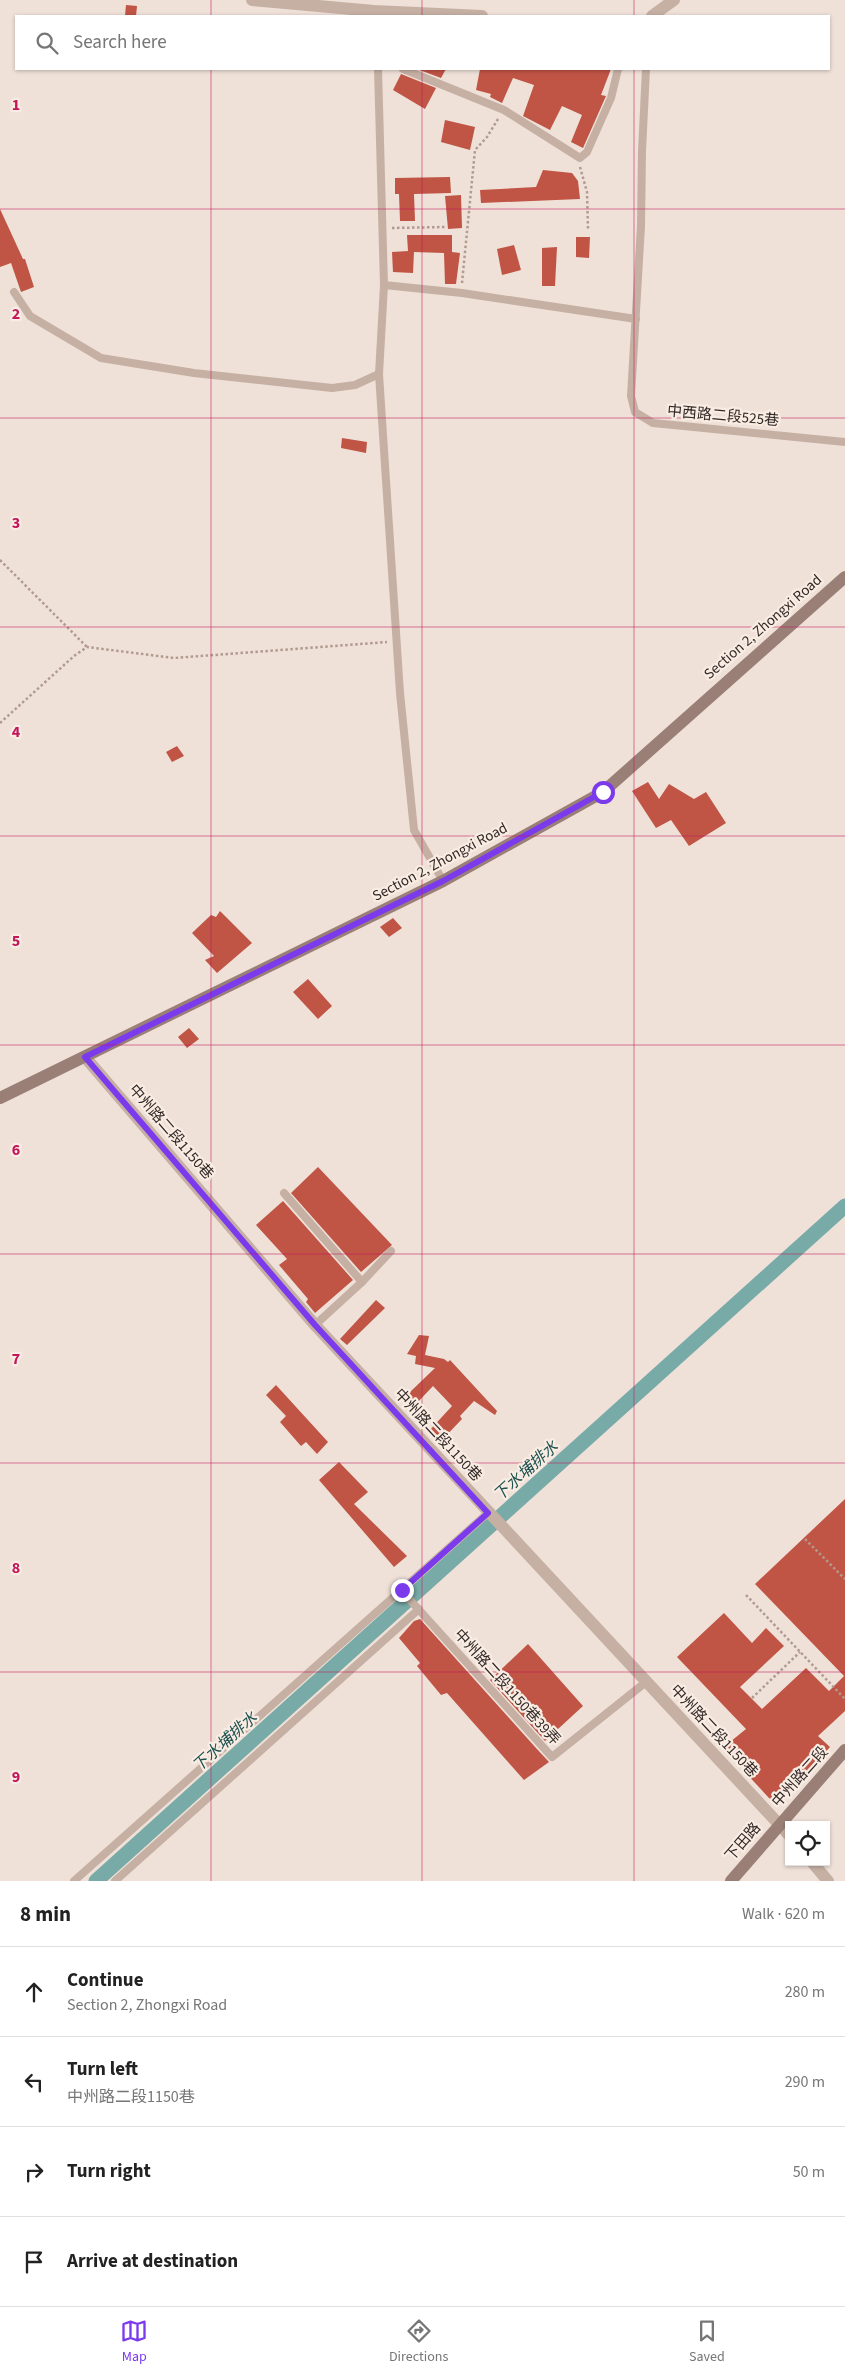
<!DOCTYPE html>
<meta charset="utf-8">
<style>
:root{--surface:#fff;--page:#f2f2f2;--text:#222;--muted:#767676;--line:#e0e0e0;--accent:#7c3aed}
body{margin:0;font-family:"Source Sans 3","Noto Sans TC",sans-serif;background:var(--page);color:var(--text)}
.controls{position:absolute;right:15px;bottom:15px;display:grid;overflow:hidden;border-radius:0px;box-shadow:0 1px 4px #0004}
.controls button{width:45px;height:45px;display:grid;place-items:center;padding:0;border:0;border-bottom:1px solid var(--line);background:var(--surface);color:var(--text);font:25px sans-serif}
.stop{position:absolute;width:15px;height:15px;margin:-11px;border:4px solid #7c3aed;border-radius:50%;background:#fff}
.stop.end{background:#7c3aed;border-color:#fff;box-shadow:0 1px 5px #0008}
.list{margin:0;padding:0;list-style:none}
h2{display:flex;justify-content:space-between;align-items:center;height:65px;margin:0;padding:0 20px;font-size:21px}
h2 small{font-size:16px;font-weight:400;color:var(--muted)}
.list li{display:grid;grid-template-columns:32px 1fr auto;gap:15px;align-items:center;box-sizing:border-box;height:90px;padding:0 20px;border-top:1px solid var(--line)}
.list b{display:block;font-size:19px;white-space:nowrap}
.list p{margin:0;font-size:16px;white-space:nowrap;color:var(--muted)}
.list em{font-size:16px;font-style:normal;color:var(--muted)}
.icon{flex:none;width:28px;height:28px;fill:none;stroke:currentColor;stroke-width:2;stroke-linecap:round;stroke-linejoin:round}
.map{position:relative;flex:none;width:845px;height:1881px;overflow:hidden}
.search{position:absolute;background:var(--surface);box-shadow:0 1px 4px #0004;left:15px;right:15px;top:15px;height:55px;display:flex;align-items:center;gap:12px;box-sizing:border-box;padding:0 18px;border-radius:0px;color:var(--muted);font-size:19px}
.sheet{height:425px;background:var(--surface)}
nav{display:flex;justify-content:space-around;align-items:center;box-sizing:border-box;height:70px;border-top:1px solid var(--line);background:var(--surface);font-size:14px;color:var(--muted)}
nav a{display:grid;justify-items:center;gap:2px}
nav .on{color:var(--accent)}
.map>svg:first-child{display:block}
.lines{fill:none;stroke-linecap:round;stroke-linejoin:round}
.canal{stroke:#78aba7;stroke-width:15}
.building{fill:#c05445}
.path{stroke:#b29a8f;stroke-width:2.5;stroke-dasharray:2.5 2.5;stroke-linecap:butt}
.lane{stroke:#c6b0a4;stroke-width:8}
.street{stroke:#c6b0a4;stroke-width:12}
.secondary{stroke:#9a7f76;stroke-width:12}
.route{stroke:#7c3aed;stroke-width:6}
.grid{fill:none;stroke:#c2185b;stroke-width:1;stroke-opacity:0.55}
.labels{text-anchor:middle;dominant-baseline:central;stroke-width:4.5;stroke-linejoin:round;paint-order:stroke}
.street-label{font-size:15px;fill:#322826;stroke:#f8ece3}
.water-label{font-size:16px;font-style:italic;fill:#1d514f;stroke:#f8ece3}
.grid-label{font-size:16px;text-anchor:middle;font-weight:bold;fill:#c2185b;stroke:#f8ece3;stroke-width:4.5;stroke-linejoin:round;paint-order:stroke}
</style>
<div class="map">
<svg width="845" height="1881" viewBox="0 0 845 1881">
<rect width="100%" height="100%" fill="#efe1d8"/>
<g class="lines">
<polyline class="canal" points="96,1881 845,1206"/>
</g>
<g class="building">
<polygon points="126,5 137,6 136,16 125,16"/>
<polygon points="417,69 446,69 441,78"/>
<polygon points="480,69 611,69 601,95 606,96 583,148 571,142 582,115 562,106 550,130 523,116 534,85 513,78 502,103 490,97 491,94 476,90"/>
<polygon points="401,74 436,88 425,109 393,90"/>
<polygon points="445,120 475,127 470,150 441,142"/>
<polygon points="543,170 572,173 578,181 580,199 481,203 480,190 536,187"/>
<polygon points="450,177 451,193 414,194 415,221 400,221 399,194 395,194 395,178"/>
<polygon points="461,195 462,228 448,229 445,196"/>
<polygon points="0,209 23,259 25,259 34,287 21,292 11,263 0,267"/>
<polygon points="407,235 452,235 452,252 460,253 456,284 445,284 444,253 414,252 413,273 393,272 392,252 408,251"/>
<polygon points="576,237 590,237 589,258 576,257"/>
<polygon points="514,245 521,270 502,275 497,249"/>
<polygon points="557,247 555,286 542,286 542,248"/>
<polygon points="342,438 367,442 366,453 341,448"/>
<polygon points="177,746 184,756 172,762 166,752"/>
<polygon points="648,782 659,799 669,784 694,799 706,792 726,823 689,846 671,820 656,828 632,791"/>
<polygon points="220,911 252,943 217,973 205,960 214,956 192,933 211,915 216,917"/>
<polygon points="393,918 402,928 389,937 380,927"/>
<polygon points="308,979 332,1006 318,1019 293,992"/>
<polygon points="189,1028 199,1039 187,1048 178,1037"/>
<polygon points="318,1167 392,1245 361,1272 291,1193"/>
<polygon points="283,1201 353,1280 315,1313 306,1302 308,1299 279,1265 287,1259 256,1225"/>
<polygon points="376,1300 385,1308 347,1345 340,1339"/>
<polygon points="419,1335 429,1336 425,1355 444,1359 448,1362 450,1360 497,1411 495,1415 474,1401 460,1416 462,1419 441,1441 429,1431 452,1406 433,1386 416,1404 408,1394 435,1368 415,1364 416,1356 407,1354"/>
<polygon points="276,1385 328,1442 317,1454 306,1442 301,1446 280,1422 286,1416 266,1395"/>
<polygon points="339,1462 368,1492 354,1504 407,1556 394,1567 319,1480"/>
<polygon points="845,1499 845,1711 818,1736 830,1747 780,1804 769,1798 744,1771 747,1769 725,1746 746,1729 677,1657 724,1613 752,1643 766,1628 784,1646 740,1687 762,1709 806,1668 829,1691 844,1676 755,1584"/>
<polygon points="420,1619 536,1748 549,1762 524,1780 447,1693 441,1695 417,1666 420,1663 399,1638 414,1621"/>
<polygon points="528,1644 583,1706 545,1741 490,1680"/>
</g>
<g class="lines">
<g class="path">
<polyline points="580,167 587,192 588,229"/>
<polyline points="392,228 445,227"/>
<polyline points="462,283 475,150 487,137 498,119"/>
<polyline points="0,560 87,647"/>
<polyline points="0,723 74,656 87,647 174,658 387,642"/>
<polyline points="805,1539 845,1579"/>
<polyline points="746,1595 845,1699"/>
<polyline points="752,1698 800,1652"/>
</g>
<g class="lane">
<polyline points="378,69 384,285 462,293 636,319"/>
<polyline points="403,69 504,110 580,158 587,152 611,98 618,69"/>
<polyline points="646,69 642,151 641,226 631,396 635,412 653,423 845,442"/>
<polyline points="384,285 379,374 400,693 414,830 443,881"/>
<polyline points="14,292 30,316 101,358 194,373 332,388 355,385 379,374"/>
<polyline points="284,1193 362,1282 315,1325"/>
<polyline points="362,1282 391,1251"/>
<polyline points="401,1590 552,1757 646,1682"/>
<polyline points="74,1881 488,1513"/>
<polyline points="115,1881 419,1609"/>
</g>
<g class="street">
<polyline points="252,0 374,11 482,16"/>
<polyline points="652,16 674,0"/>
<polyline points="85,1057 315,1325 789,1835"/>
<polyline points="812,1862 828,1881"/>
</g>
<g class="secondary">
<polyline points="0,1098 443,881 603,792 845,577"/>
<polyline points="731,1881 845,1750"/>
</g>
</g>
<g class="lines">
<polyline class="route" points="402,1590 488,1513 315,1325 85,1057 443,881 603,792"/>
</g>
<path class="grid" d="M211,0V16M422,0V16M634,0V16M211,69V1881M422,69V1881M634,69V1881M0,209H845M0,418H845M0,627H845M0,836H845M0,1045H845M0,1254H845M0,1463H845M0,1672H845"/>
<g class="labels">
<g class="street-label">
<text transform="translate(723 416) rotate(5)">中西路二段525巷</text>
<text transform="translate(763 627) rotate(-41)">Section 2, Zhongxi Road</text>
<text transform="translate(440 862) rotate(-28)">Section 2, Zhongxi Road</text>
<text transform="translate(171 1132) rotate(49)">中州路二段1150巷</text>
<text transform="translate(438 1435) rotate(47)">中州路二段1150巷</text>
<text transform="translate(507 1687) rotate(48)">中州路二段1150巷39弄</text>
<text transform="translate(714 1731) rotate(47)">中州路二段1150巷</text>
<text transform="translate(800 1777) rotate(-48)">中州路二段</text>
<text transform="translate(743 1842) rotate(-49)">下田路</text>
</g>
<g class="water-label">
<text transform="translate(526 1471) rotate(-42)">下水埔排水</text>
<text transform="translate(225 1742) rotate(-42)">下水埔排水</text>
</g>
</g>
<g class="grid-label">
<text x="16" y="110">1</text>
<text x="16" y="319">2</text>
<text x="16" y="528">3</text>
<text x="16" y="737">4</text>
<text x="16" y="946">5</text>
<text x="16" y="1155">6</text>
<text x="16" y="1364">7</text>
<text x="16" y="1573">8</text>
<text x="16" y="1782">9</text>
</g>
</svg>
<div class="controls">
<button><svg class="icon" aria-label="locate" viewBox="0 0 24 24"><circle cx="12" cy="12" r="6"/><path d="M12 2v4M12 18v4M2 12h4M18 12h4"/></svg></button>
</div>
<div class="stop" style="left:603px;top:792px"></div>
<div class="stop end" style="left:402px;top:1590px"></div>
<div class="search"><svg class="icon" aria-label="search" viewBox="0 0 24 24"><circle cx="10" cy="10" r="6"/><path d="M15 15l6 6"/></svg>Search here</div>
</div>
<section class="sheet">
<h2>8 min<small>Walk · 620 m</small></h2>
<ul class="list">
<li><svg class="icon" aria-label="ahead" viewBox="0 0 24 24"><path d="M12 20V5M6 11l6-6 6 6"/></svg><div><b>Continue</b><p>Section 2, Zhongxi Road</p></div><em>280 m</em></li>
<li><svg class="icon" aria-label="left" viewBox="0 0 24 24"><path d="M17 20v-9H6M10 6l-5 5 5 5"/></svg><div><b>Turn left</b><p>中州路二段1150巷</p></div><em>290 m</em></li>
<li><svg class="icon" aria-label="right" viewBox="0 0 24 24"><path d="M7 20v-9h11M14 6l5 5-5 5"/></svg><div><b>Turn right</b></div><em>50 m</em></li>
<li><svg class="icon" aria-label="arrive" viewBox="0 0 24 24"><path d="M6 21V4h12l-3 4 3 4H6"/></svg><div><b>Arrive at destination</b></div></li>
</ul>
</section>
<nav>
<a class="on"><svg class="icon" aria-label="map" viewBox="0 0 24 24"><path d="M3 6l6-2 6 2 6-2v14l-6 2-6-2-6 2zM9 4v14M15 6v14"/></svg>Map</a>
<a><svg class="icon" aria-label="directions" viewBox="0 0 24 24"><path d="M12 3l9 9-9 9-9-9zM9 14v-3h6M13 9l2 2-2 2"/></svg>Directions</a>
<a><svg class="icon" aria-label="saved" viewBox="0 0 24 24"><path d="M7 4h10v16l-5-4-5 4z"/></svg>Saved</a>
</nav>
